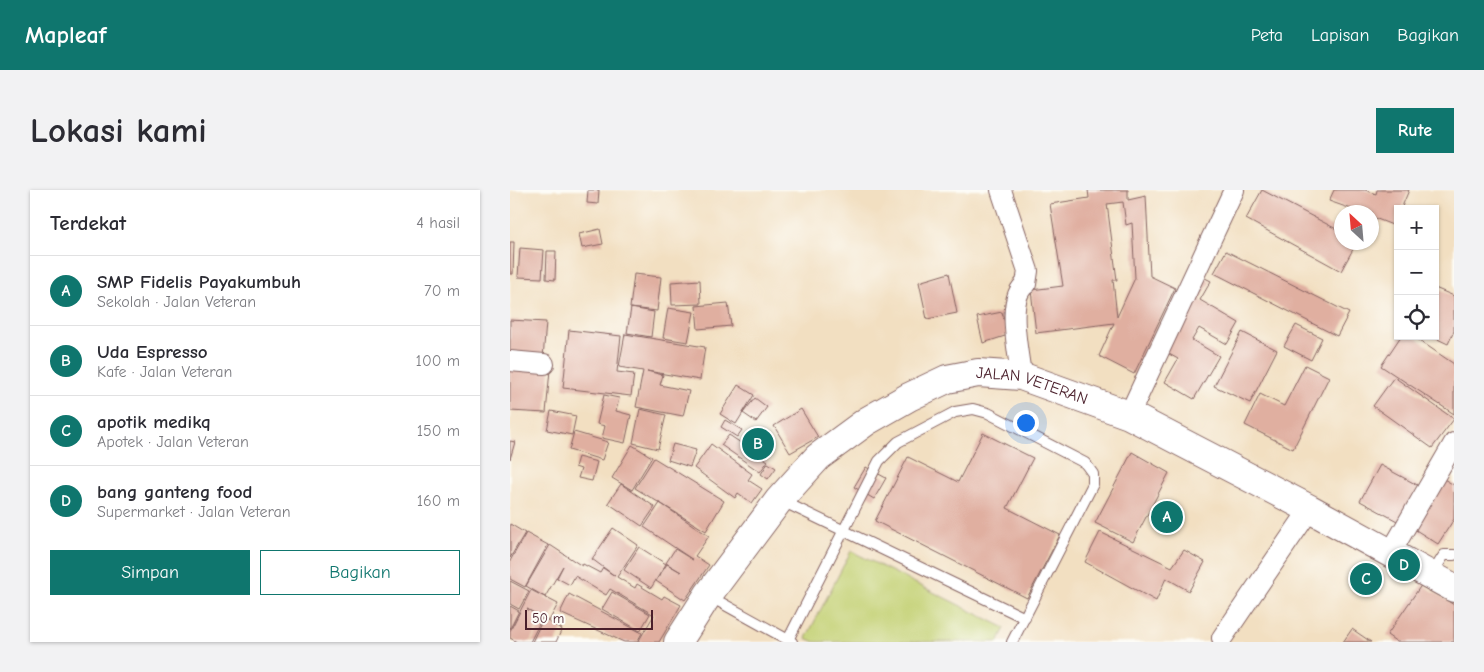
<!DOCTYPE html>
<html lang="id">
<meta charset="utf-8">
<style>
:root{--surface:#fff;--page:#f2f2f3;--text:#2b2b33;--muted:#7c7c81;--line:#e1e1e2;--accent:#0f766e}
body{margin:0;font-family:"Comic Neue",sans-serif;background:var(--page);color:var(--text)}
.controls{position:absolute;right:15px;top:15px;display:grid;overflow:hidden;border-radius:0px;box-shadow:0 1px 4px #0004}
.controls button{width:45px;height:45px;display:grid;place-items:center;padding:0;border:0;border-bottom:1px solid var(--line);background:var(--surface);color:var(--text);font:25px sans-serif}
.compass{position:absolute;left:824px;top:15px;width:45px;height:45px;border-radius:50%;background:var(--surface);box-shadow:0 1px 4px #0004;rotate:334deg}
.scale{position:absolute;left:15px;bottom:12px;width:128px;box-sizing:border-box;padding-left:5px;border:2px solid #4a1f2b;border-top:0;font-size:14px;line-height:18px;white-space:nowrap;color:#4a1f2b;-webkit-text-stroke:4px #fdfcf7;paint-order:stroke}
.you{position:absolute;left:515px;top:232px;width:18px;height:18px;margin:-12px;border:4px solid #fff;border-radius:50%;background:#1a73e8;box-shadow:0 0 0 8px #1a73e833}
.badge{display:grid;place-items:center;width:32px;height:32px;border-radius:50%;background:var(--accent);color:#fff;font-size:16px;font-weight:700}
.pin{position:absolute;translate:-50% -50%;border:2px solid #fff;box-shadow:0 1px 5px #0006}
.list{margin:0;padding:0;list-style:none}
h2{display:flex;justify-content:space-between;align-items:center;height:65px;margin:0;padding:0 20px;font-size:21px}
h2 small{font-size:16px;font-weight:400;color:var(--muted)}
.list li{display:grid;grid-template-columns:32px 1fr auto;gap:15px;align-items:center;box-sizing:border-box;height:70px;padding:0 20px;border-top:1px solid var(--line)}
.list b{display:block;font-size:19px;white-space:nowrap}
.list p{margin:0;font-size:16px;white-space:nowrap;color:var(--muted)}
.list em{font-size:16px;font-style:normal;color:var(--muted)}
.actions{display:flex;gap:10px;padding:15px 20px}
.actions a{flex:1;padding:11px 0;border:1px solid var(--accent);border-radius:0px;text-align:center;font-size:18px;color:var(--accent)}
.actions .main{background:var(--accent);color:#fff}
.icon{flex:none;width:28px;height:28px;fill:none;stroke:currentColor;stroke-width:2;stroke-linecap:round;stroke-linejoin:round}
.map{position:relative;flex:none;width:944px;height:452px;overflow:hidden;border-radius:0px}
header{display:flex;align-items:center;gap:30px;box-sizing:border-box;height:70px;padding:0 25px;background:var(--accent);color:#fff}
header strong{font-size:24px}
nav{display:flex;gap:28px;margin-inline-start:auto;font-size:18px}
.intro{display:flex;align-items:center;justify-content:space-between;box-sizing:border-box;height:120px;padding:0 30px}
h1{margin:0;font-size:35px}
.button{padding:12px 22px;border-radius:0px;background:var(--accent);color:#fff;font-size:18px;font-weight:700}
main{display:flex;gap:30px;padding:0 30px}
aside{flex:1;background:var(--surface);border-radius:0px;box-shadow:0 1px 4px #0004}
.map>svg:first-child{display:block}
.green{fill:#c3d072;stroke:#86784e}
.building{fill:#e0afa0;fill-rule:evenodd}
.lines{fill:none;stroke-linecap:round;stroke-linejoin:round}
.service-casing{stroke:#856260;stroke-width:12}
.minor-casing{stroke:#856260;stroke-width:22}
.secondary-casing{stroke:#856260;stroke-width:30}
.service{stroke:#fff;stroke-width:10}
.minor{stroke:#fff;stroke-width:20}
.secondary{stroke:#fff;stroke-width:28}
.labels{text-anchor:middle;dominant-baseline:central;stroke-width:4;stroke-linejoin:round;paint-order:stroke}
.street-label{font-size:16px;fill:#4a1f2b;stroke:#fdfcf7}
</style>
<header>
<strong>Mapleaf</strong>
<nav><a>Peta</a><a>Lapisan</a><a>Bagikan</a></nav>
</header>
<div class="intro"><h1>Lokasi kami</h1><a class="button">Rute</a></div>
<main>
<aside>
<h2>Terdekat<small>4 hasil</small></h2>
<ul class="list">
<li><span class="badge">A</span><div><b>SMP Fidelis Payakumbuh</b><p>Sekolah · Jalan Veteran</p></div><em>70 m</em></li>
<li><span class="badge">B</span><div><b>Uda Espresso</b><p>Kafe · Jalan Veteran</p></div><em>100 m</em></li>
<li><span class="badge">C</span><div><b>apotik medikq</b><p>Apotek · Jalan Veteran</p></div><em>150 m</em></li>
<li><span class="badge">D</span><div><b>bang ganteng food</b><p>Supermarket · Jalan Veteran</p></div><em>160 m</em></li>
</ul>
<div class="actions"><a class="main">Simpan</a><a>Bagikan</a></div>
</aside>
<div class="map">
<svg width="944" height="452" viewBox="0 0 944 452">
<rect width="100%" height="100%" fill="#fdfcf7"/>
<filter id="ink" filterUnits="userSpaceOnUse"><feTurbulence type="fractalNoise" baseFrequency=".02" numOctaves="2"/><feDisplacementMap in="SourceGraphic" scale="10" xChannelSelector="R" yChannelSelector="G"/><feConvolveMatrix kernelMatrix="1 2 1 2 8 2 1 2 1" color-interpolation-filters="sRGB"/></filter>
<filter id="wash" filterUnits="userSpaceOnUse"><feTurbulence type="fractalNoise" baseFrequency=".0096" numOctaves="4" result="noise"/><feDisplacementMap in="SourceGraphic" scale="20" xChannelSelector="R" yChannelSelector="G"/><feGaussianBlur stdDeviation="1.12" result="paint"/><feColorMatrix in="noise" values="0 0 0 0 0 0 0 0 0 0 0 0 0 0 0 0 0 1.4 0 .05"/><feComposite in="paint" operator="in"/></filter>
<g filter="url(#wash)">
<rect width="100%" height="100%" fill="#f2dfc1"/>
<polygon class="green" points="341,361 495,438 488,452 305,452 296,448"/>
<g id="blocks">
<g class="building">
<polygon points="78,0 89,0 88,14 77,13"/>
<path d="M578,0H618V10L636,6L640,86L665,98L624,184L589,166L604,133L526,143L521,100L553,96L540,14L579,8ZM613,12L616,35L622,33L625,88L607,127L603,90H607L597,14Z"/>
<polygon points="752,0 832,42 832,52 847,52 831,81 736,29"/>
<polygon points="824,0 855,0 866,4 867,0 899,0 891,19 888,19 885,36 862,27 862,22 850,22 819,11"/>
<polygon points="90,39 93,54 72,58 69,44"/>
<polygon points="0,52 4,52 3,84 0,84"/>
<polygon points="10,58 34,60 32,88 8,87"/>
<polygon points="37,61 46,61 45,90 36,89"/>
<polygon points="716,61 839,123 827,146 704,83"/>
<polygon points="439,83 447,123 417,129 409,92"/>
<polygon points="124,84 151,87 147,121 120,118"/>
<polygon points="693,87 701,91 690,110 729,133 717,154 689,138 682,150 709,166 684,209 655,192 668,169 650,159"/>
<polygon points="190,90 191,114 162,115 161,92"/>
<polygon points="925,98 944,106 944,141 938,154 921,146 925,146"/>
<polygon points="218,113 221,136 188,139 186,116"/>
<polygon points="121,118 144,122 141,147 117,143"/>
<polygon points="158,118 184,122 178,152 153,148"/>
<polygon points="492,122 498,145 473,153 467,127"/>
<polygon points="0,130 36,132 33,168 0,166"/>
<polygon points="786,135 812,148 801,170 774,156"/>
<polygon points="59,140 111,146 107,182 124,184 121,206 53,198"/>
<polygon points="732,142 767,160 740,213 704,196"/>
<polygon points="115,144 195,157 190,190 137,181 153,185 150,195 179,201 173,226 126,217 133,181 109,177"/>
<polygon points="891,146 903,146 944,174 944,224 871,176"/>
<polygon points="795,175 819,187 783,259 735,235 750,204 774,216"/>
<polygon points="0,177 40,180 36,223 0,221"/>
<polygon points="884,187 944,229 922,258 863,216"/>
<polygon points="228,195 244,205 226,234 210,224"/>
<polygon points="94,205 109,208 106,221 121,225 115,253 92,248 95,236 87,234"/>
<polygon points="245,208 257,217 246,232 233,223"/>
<polygon points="130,219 156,225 148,259 123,253"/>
<polygon points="291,219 308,247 280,263 264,236"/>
<polygon points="41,221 66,226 62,245 37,240"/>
<polygon points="215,230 232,240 227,247 211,237"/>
<polygon points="64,242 98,252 92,270 59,260"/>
<polygon points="473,243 523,268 497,318 550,345 517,408 365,331 398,267 448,292"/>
<polygon points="219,245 258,271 250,282 211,255"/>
<polygon points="0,251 5,252 0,269"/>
<polygon points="163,254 186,260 180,277 158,270"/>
<polygon points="201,254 242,284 238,290 252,299 242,313 228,303 225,308 184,278"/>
<polygon points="122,255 142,267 122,300 102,288"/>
<polygon points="622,262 659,283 623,352 585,333"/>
<polygon points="68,267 87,272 82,291 68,288 71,279 65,277"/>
<polygon points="144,268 214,311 196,341 125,298"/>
<polygon points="258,273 266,278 258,289 251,284"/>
<polygon points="870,275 909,296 889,332 850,311"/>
<polygon points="356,277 376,288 364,309 344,297"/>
<polygon points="932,288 944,295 944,329 928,354 901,337"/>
<polygon points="111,294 145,317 132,336 98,313"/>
<polygon points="150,313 199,346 185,366 199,375 175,410 146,391 157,374 171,382 156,373 165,359 183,370 134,337"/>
<polygon points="0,334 15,343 0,368"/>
<polygon points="103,338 128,355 107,387 125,398 127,394 152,409 154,406 171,415 149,452 128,452 144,425 100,399 96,405 65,386 60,395 47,388 53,376 35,407 16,396 40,355 72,376 73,374 90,383 93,378 105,386 82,369"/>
<polygon points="590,342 662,377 674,360 695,372 679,401 656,388 646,411 575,372"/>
<polygon points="16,343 38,355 15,397 0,389 0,371"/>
<polygon points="129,357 156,374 141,398 114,380"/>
<polygon points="0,391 19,401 9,419 0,414"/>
<polygon points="912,394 944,415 944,452 887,452 877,445"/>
<polygon points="21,400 48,414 39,431 17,419 32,428 20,452 7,452 0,448 0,441"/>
<polygon points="102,402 140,424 130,441 92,419"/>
<polygon points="59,404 132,443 127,452 114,452 50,423"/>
<polygon points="0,416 9,421 0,439"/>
<polygon points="33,429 52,439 46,452 22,452"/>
<polygon points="842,439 861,452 833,452"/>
</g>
</g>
</g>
<g filter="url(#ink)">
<use href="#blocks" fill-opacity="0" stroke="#856260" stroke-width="1"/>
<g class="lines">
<g class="service-casing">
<g id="service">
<polyline points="270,310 515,428"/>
<polyline points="922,384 934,365 944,365"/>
<polyline points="199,406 282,452"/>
<polyline points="278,450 369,271 388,252 445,222 463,219 478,223 575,273 583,284 583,294 502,452"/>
</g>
</g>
<g class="minor-casing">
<g id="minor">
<path d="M491,0L518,81L516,94C495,108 509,163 511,186"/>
<polyline points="0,171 34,174"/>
<polyline points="619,225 724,0"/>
<polyline points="881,362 944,253"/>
<polyline points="712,448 800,319"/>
</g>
</g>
<g class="secondary-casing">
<g id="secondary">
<path id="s1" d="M168,452L198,405L269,310L308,267L357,231L399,207L437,189L468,183L511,186L619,225L800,319L944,398"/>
</g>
</g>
<use href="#service" class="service"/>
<use href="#minor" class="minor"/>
<use href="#secondary" class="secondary"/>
</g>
</g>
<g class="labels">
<g class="street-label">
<text stroke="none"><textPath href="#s1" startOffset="471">JALAN VETERAN</textPath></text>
</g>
</g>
</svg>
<div class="controls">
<button>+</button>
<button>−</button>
<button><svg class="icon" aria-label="locate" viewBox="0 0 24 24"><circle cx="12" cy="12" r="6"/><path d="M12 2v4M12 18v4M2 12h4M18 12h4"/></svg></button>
</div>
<svg class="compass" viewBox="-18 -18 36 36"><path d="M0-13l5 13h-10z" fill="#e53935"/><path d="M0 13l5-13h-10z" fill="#7c7c81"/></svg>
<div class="scale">50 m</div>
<div class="you"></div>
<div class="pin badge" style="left:657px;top:327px">A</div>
<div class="pin badge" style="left:248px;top:254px">B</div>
<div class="pin badge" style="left:856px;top:389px">C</div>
<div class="pin badge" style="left:894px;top:375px">D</div>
</div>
</main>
